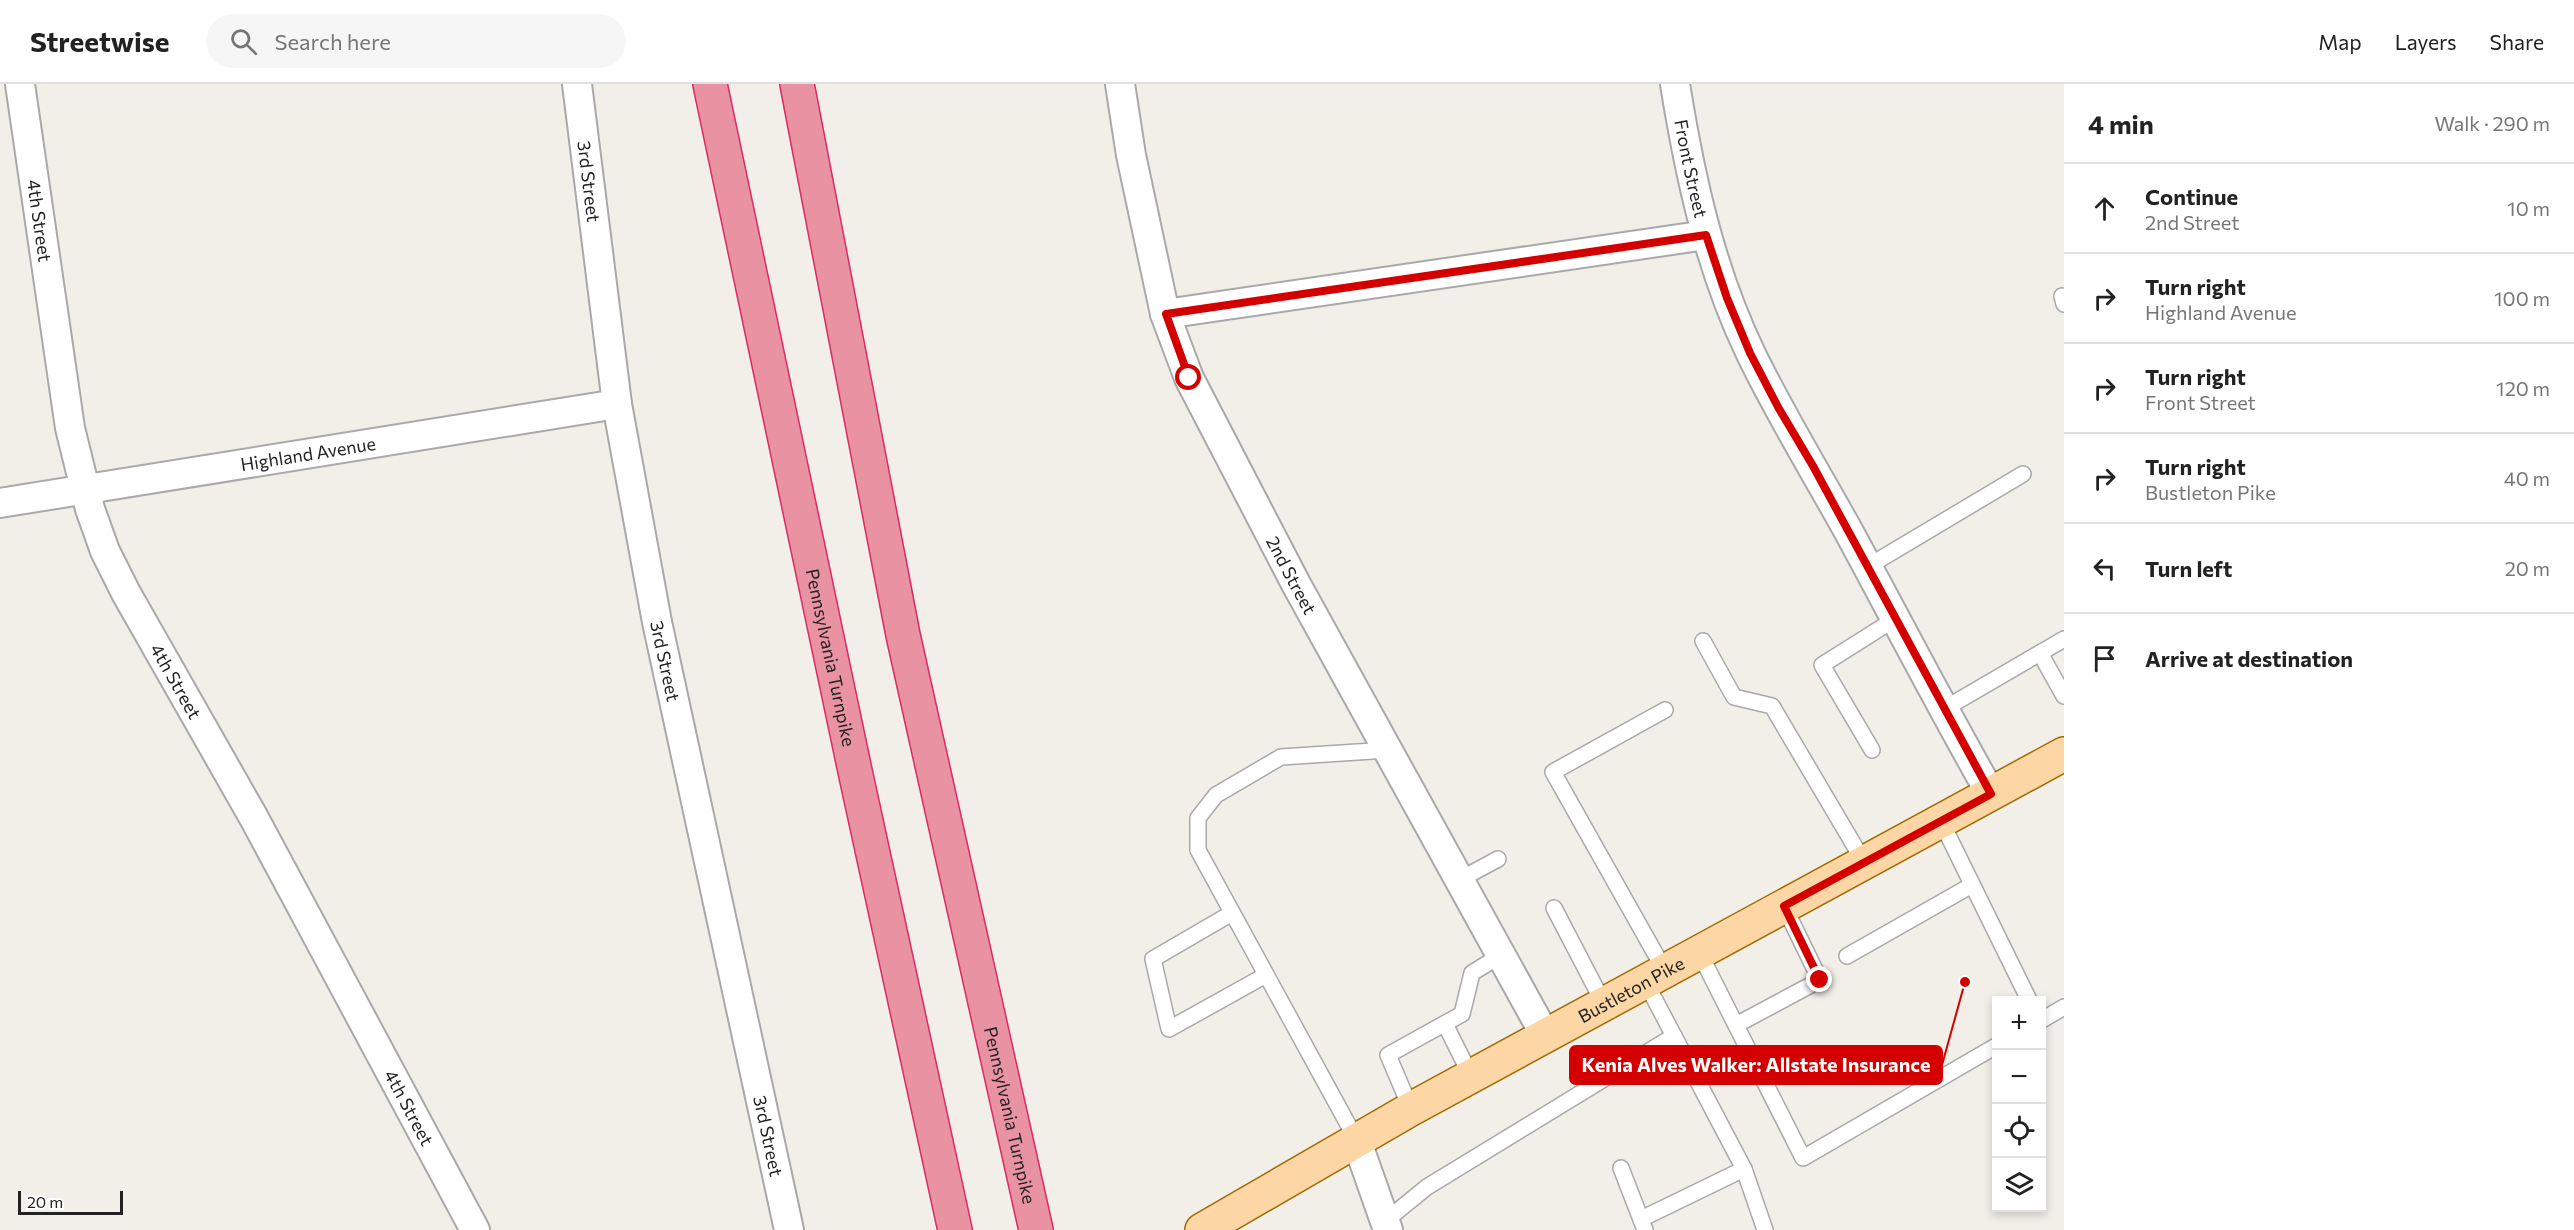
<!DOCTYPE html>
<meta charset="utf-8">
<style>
:root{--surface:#fff;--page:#f6f6f6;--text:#222;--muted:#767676;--line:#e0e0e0}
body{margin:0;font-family:Commissioner,sans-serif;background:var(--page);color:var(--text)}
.controls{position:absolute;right:18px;bottom:18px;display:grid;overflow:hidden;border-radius:0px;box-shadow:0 3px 9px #0003}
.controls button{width:54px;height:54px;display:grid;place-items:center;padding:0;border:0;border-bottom:2px solid var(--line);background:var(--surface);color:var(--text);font:30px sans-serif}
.scale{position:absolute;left:18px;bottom:15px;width:105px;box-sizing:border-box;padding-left:6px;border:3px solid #222;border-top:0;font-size:16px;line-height:21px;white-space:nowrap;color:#222;-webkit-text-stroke:4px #fff;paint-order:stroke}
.stop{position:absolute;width:18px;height:18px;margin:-14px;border:4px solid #d40000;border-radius:50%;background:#fff}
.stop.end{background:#d40000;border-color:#fff;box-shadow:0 2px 6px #0008}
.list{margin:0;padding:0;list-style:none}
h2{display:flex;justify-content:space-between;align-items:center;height:78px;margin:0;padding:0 24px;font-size:26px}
h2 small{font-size:20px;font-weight:400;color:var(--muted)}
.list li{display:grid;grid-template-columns:39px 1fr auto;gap:18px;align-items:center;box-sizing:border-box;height:90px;padding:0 24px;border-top:2px solid var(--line)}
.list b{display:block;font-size:22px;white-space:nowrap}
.list p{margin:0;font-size:20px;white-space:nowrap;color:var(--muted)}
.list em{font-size:20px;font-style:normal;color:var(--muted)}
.icon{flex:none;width:33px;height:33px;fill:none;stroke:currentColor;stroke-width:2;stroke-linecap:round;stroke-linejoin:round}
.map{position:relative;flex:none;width:2064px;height:1146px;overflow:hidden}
header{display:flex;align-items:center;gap:36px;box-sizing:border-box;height:84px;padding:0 30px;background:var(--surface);border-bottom:2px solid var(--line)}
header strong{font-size:28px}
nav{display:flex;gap:33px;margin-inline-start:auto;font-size:21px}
.search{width:420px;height:54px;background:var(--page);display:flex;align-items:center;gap:15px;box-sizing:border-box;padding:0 21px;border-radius:33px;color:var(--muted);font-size:22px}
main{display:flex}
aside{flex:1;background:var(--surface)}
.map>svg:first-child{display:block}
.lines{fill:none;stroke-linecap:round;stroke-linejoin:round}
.lane-casing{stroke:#a9a9a9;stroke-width:18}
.street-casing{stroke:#a9a9a9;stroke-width:32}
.primary-casing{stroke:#a06b00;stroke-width:36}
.highway-casing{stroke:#dc2a67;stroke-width:36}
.lane{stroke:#fff;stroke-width:15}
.street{stroke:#fff;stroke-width:28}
.primary{stroke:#fcd6a4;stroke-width:33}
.highway{stroke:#e892a2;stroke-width:33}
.route{stroke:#d40000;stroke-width:8}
.labels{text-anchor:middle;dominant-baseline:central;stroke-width:4.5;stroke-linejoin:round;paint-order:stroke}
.street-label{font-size:18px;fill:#222;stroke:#fff}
.leader{fill:none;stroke:#d40000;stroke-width:2}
.callout-dot{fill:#d40000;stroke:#fff;stroke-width:2}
.callout{fill:#d40000;stroke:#d40000;stroke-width:2}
.callout-label{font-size:20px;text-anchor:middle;font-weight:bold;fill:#fff}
</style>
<header>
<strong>Streetwise</strong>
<div class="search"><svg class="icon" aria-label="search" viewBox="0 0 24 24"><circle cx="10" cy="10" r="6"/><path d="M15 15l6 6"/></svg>Search here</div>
<nav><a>Map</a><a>Layers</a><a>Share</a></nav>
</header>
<main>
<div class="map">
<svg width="2064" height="1146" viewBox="0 0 2064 1146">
<rect width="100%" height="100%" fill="#f2efe9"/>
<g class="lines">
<g class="lane-casing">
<g id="lane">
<polyline points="2062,212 2064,220"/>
<polyline points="1867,483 2023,390"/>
<polyline points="1703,557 1734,613 1772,622 1864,778"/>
<polyline points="2040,569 2064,612"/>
<polyline points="1944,625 2064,555"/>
<polyline points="1872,666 1822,581 1895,535"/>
<polyline points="1941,737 2029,916"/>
<polyline points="1459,796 1498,775"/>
<polyline points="1554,824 1604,920"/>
<polyline points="1232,829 1153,875 1169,945 1266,891"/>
<polyline points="1699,868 1803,1074 1996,962"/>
<polyline points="1847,872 1972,801"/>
<polyline points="1665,887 1553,688 1665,626"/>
<polyline points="1645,897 1744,1085 1765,1146"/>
<polyline points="2042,936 2064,923"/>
<polyline points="1445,940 1471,992"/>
<polyline points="1736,941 1820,896 1784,822"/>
<polyline points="1411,1025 1388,971 1462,930 1472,889 1501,871"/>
<polyline points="1356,1055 1198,766 1198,734 1216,711 1281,673 1388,666"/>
<polyline points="1621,1084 1645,1146"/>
<polyline points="1641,1135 1744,1085"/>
<polyline points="1384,1138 1427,1103 1674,952"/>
</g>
</g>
<g class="street-casing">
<g id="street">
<path id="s1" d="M20,0L70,344L90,425L105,467L126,509L254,734L475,1146"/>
<path id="s2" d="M577,0L617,320L657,538L789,1146"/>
<path id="s3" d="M1120,0L1131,71L1165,230L1189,294L1296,500L1545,951"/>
<path id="s4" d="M1675,0C1690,93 1710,185 1751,270C1781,332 1817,390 1850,450C1897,537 1942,624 1991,710"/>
<polyline points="1165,230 1706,151"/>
<path id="s5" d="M0,419L617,320"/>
<polyline points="1356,1055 1388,1146"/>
</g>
</g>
<g class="primary-casing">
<g id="primary">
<path id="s6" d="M1202,1146L1411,1025L2064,670"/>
</g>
</g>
<g class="highway-casing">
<g id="highway">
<path id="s7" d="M710,0L855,687L955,1146"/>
<path id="s8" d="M797,0L903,551L1036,1146"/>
</g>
</g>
<use href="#lane" class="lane"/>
<use href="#street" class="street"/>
<use href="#primary" class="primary"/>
<use href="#highway" class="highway"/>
</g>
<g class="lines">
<polyline class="route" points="1189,294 1166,230 1706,151 1727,214 1750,269 1778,323 1813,382 1991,710 1784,822 1820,896"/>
</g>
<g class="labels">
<g class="street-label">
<text stroke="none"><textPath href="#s4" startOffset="86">Front Street</textPath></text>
<text stroke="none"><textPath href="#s2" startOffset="98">3rd Street</textPath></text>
<text stroke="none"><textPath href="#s1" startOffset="138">4th Street</textPath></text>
<text stroke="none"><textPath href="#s5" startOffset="312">Highland Avenue</textPath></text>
<text stroke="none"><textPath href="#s3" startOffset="525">2nd Street</textPath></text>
<text stroke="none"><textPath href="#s7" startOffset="586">Pennsylvania Turnpike</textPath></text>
<text stroke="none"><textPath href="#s2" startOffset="584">3rd Street</textPath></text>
<text stroke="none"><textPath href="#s1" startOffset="624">4th Street</textPath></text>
<text stroke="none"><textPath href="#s6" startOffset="492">Bustleton Pike</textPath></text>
<text stroke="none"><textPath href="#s1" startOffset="1110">4th Street</textPath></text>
<text stroke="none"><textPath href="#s8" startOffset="1053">Pennsylvania Turnpike</textPath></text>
<text stroke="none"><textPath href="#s2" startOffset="1070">3rd Street</textPath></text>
</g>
</g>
<path class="leader" d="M1965 898L1942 981"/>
<circle class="callout-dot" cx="1965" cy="898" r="6"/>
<rect class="callout" x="1570" y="962" width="372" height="38" rx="6"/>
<g class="callout-label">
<text x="1756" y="988">Kenia Alves Walker: Allstate Insurance</text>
</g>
</svg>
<div class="controls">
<button>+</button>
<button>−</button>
<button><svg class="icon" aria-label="locate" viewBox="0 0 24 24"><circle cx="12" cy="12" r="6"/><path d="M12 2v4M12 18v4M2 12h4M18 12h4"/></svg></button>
<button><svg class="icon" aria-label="layers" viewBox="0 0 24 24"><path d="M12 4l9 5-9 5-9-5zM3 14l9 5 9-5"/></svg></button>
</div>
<div class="scale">20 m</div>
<div class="stop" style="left:1189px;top:294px"></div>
<div class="stop end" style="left:1820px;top:896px"></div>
</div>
<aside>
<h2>4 min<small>Walk · 290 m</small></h2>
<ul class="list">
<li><svg class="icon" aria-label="ahead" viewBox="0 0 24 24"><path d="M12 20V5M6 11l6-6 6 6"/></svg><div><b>Continue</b><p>2nd Street</p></div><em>10 m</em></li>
<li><svg class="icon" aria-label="right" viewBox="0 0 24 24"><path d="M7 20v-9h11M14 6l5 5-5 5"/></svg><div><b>Turn right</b><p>Highland Avenue</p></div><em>100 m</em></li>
<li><svg class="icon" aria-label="right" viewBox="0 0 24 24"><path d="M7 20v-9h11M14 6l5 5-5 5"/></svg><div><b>Turn right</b><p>Front Street</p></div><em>120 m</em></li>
<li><svg class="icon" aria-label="right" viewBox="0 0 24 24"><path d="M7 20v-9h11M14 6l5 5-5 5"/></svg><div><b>Turn right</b><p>Bustleton Pike</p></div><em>40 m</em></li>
<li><svg class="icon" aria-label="left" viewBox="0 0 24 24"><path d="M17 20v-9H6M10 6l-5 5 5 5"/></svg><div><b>Turn left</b></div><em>20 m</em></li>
<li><svg class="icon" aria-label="arrive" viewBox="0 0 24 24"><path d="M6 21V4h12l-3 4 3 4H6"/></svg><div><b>Arrive at destination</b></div></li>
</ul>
</aside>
</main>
